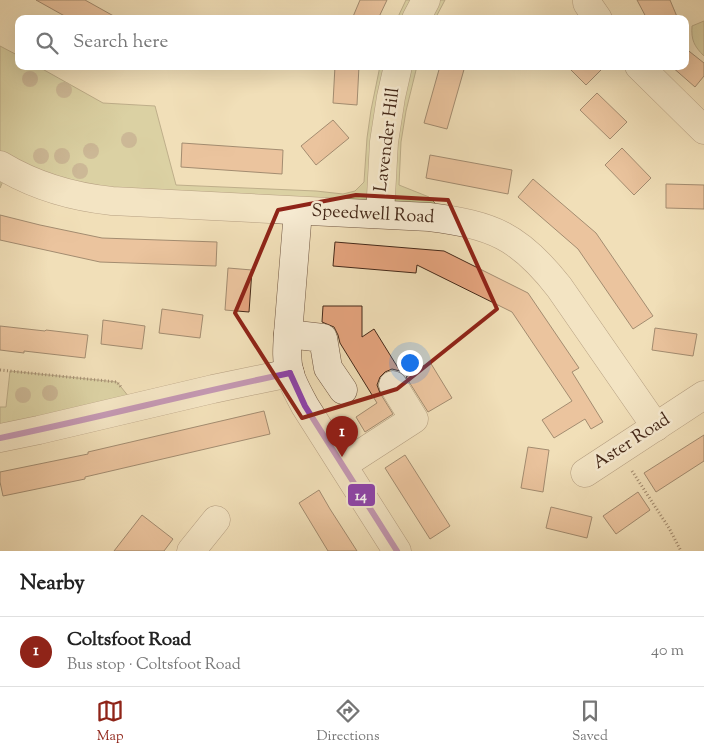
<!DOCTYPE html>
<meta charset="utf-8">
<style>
:root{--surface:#fff;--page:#f2f2f2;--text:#222;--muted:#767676;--line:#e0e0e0;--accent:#8f2418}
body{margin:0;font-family:"Sorts Mill Goudy",serif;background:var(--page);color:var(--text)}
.you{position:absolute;left:409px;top:362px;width:18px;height:18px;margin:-12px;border:4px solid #fff;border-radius:50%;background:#1a73e8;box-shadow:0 0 0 8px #1a73e833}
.badge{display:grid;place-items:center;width:32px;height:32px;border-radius:50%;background:var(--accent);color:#fff;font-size:16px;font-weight:700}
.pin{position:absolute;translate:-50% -41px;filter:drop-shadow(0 1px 2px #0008)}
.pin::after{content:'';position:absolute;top:26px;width:18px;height:15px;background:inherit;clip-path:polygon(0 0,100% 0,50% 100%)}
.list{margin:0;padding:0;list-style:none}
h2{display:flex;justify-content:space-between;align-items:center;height:65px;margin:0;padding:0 20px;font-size:21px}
h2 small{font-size:16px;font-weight:400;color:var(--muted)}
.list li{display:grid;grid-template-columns:32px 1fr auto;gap:15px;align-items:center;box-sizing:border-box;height:70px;padding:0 20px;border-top:1px solid var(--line)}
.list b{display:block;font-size:19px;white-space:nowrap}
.list p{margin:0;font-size:16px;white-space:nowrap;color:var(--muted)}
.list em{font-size:16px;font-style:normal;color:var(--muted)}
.icon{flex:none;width:28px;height:28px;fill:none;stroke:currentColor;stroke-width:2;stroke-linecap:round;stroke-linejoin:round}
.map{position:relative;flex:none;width:704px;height:551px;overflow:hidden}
.search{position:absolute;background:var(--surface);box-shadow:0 5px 20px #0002;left:15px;right:15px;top:15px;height:55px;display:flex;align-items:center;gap:12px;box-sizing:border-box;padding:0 18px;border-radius:10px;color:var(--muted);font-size:19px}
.sheet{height:135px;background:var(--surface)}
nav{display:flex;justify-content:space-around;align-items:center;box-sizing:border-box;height:70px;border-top:1px solid var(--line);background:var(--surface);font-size:14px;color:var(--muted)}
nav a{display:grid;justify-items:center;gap:2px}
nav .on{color:var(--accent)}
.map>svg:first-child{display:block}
.green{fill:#c0c08a;stroke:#827452}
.building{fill:#e5a47e;stroke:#452919}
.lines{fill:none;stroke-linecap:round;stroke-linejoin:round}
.minor-casing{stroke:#705641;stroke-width:29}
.path{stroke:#452919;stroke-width:3;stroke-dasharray:1 2.5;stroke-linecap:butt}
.minor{stroke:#f6ead1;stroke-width:28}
.bus-1-casing{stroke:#f6ead1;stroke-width:10}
.bus-1{stroke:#8e44ad;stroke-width:6}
.tree{fill:#a08b6d}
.marked{fill:none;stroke:#8f2418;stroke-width:4;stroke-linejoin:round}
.labels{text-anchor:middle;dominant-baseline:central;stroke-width:5;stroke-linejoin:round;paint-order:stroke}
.street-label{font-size:18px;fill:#452919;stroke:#f6ead1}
.line-badge{stroke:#f6ead1;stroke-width:2}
.badge-label{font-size:14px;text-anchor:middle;font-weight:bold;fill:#fff}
</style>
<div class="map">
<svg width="704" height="551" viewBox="0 0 704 551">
<rect width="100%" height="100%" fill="#f1dfb8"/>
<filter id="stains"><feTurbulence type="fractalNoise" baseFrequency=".004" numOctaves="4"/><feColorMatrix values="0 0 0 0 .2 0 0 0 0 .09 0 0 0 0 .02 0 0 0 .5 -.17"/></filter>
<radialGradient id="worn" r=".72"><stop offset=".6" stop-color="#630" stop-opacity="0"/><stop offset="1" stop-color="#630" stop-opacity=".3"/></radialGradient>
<g class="green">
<polygon points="406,0 445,0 435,19 397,19"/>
<path d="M704,21V56C694,46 691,40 692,26Z"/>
<polygon points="0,46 19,56 19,66 37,66 103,103 155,106 176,185 316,191 343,194 355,191 364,182 367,138 371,110 380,66 417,66 406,111 401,142 399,185 429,197 452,220 111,201 8,170 0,188"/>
<polygon points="10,371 117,382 137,407 0,438 0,407 6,407"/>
</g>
<g class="building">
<polygon points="36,0 85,0 119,19 70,19"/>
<polygon points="360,0 387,0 378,19 352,19"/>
<polygon points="637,0 670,0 678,19 647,19"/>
<polygon points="685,48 704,63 704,76 695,87 671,66 685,66"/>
<polygon points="335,66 359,66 357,105 333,103"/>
<polygon points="440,66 465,66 447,129 424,123"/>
<polygon points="567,66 605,66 586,85"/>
<polygon points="597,93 627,122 610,139 580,110"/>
<polygon points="333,120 349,138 316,165 301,146"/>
<polygon points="182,143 283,150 282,174 181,167"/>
<polygon points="622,148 651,178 634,195 605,165"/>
<polygon points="430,155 512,170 508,194 426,178"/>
<polygon points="533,179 596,233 653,316 633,329 578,249 518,197"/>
<polygon points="666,184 704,185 704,209 666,208"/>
<polygon points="0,215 40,225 102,238 217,242 216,266 100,262 0,240"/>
<polygon points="335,242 444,251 528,293 579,368 572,372 603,422 591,429 585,419 554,438 542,420 572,401 512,312 417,265 416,273 333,266"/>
<polygon points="228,268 252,270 249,312 225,310"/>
<polygon points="323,306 362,306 362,337 374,329 400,371 392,369 385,372 380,377 377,385 380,393 393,414 365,432 356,417 377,403 340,343 338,335 334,327 322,322"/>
<polygon points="162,309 203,315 200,338 159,333"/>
<polygon points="103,320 145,326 142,349 101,344"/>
<polygon points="0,326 45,331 46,330 88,335 85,358 24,351 24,353 0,350"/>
<polygon points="655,328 697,334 693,356 652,350"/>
<polygon points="430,362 452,398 428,412 406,377"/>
<polygon points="264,411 270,434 85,477 85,479 3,496 0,482 0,472 88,454 88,452"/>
<polygon points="704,435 704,461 656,492 644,473"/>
<polygon points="528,447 549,450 543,492 521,488"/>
<polygon points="405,455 450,526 430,539 385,468"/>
<polygon points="319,490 330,509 357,551 328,551 299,503"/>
<polygon points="638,492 650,510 616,534 603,516"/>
<polygon points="551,507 592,517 587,538 546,528"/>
<polygon points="142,515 173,539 164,551 114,551"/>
</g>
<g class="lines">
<g class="minor-casing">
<g id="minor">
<polyline points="587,0 587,3 598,19"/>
<polyline points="416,19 426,0"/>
<polyline points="639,66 704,130"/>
<path d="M0,165C33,185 73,197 112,201L429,217C493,225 519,236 559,287L656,427"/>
<path d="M298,211L288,334C287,348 286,361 290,374C293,385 300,396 305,406L397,551"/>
<polyline points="380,214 384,142 391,97 398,66"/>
<polyline points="288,334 323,338 328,368 343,390"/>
<polyline points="0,438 39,430 213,389 290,373"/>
<polyline points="343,465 414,419 393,385"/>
<polyline points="585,473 704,395"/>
<polyline points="191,551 216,520"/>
</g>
</g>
<g class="path">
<polyline points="0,370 117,382 121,387"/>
<polyline points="632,471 669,528 681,551"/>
</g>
<use href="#minor" class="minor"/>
<g class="bus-1-casing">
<g id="bus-1">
<polyline points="290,373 305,406 397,551"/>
<path d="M0,438C97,418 193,393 290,373"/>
</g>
</g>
<use href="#bus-1" class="bus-1"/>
</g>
<g class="tree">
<circle cx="30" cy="79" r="8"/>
<circle cx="64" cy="90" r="8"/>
<circle cx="129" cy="140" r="8"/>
<circle cx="91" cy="151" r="8"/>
<circle cx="41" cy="156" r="8"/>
<circle cx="62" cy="156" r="8"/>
<circle cx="80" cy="171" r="8"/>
<circle cx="50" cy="393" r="8"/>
<circle cx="23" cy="395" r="8"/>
</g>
<path d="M0 0H704V551H0ZM356,195L448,200L497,309L397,389L302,418L235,313L278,210Z" fill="#f1dfb8" fill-opacity=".55" fill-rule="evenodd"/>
<path class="marked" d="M356,195L448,200L497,309L397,389L302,418L235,313L278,210Z"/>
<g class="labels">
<g class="street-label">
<text transform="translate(388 140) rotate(-83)">Lavender Hill</text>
<text transform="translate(373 215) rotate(3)">Speedwell Road</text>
<text transform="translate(632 442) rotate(-33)">Aster Road</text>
</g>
</g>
<rect class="line-badge" x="347" y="483" width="29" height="24" rx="5" fill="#8e44ad"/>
<g class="badge-label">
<text x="361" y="500">14</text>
</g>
<rect width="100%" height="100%" filter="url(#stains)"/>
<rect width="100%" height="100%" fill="url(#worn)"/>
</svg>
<div class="you"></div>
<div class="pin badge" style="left:342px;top:457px">1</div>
<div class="search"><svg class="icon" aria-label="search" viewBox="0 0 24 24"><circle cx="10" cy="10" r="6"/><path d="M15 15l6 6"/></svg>Search here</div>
</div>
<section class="sheet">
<h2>Nearby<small></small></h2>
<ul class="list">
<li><span class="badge">1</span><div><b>Coltsfoot Road</b><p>Bus stop · Coltsfoot Road</p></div><em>40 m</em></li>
</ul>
</section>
<nav>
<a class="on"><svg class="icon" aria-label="map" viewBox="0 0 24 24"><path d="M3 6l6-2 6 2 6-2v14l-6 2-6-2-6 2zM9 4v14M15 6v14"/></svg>Map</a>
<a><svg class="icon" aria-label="directions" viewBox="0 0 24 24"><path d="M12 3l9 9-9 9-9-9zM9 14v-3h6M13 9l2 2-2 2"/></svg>Directions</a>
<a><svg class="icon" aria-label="saved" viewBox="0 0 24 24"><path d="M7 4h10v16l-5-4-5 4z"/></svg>Saved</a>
</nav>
